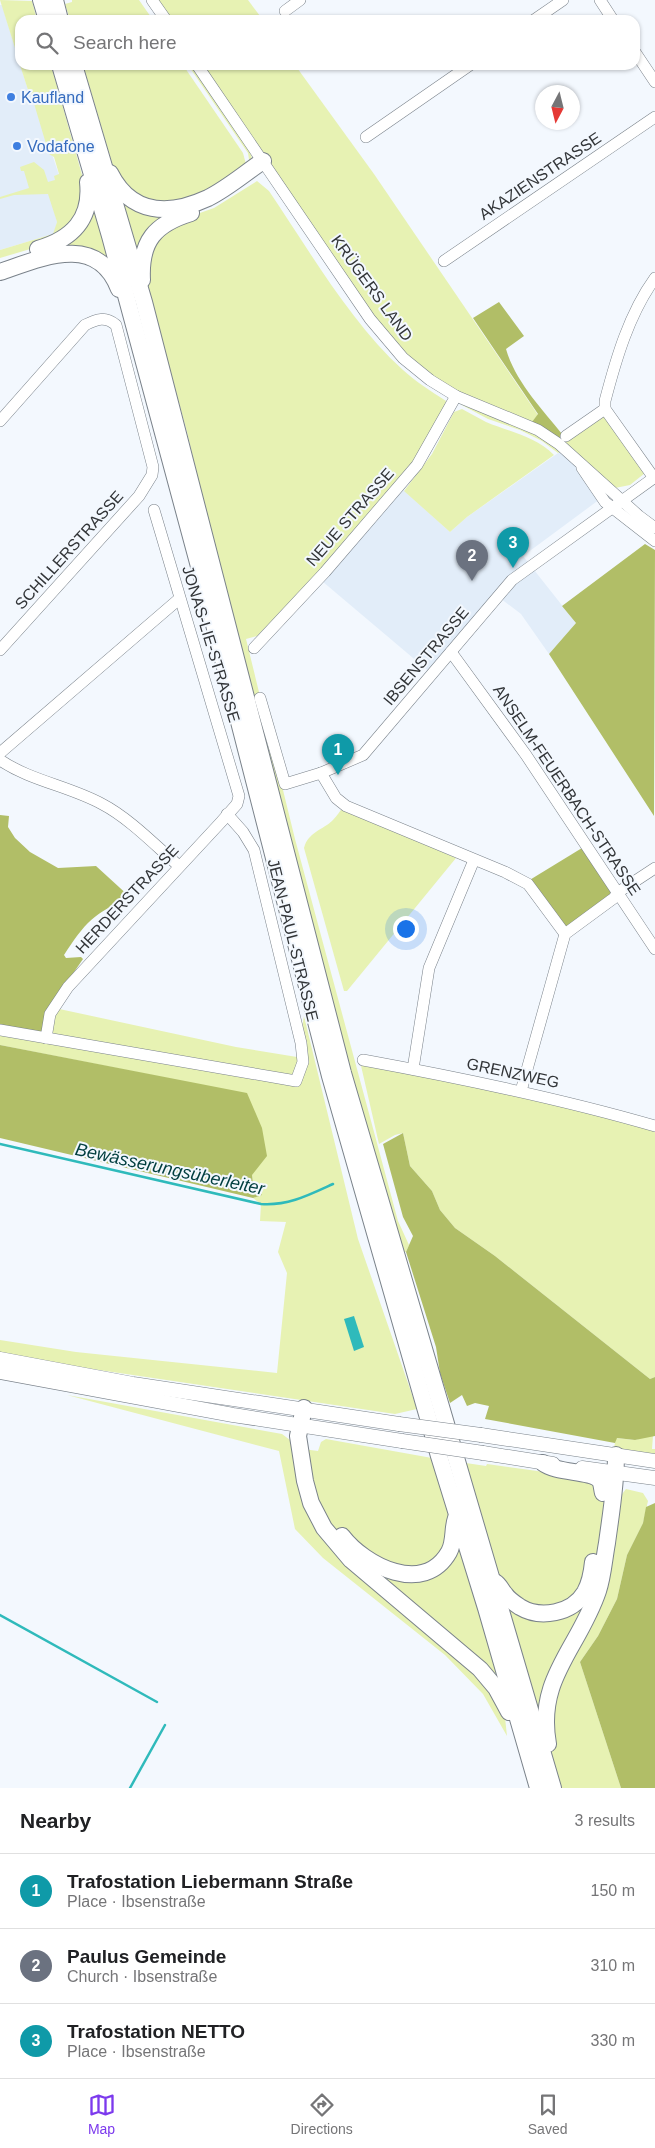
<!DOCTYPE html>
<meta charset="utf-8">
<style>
:root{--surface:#fff;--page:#f2f2f2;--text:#202124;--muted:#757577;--line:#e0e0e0;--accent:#7c3aed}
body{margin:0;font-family:Helvetica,sans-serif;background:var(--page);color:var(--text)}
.compass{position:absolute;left:535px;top:85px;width:45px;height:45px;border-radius:50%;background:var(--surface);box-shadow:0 1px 4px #0004;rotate:187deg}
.you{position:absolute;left:405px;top:928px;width:18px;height:18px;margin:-12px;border:4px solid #fff;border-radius:50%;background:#1a73e8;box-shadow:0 0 0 8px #1a73e833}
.badge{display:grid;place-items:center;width:32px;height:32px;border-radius:50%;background:var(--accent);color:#fff;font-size:16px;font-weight:700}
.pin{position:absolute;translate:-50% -41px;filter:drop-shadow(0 1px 2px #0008)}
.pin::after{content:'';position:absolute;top:26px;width:18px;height:15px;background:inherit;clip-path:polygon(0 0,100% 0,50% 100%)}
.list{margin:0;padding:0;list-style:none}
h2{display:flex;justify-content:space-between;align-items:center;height:65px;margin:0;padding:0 20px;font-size:21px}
h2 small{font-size:16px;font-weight:400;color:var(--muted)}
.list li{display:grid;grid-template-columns:32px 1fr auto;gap:15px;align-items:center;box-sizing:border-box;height:75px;padding:0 20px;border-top:1px solid var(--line)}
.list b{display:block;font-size:19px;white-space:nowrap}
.list p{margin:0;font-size:16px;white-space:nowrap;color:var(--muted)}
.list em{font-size:16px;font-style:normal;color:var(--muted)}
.icon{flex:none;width:28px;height:28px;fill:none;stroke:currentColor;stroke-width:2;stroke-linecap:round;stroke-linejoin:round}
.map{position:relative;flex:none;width:655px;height:1788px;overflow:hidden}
.search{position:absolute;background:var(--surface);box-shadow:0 1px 4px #0004;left:15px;right:15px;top:15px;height:55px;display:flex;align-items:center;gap:12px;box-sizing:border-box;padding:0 18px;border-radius:15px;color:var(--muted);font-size:19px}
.sheet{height:290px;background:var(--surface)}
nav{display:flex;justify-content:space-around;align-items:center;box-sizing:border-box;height:70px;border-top:1px solid var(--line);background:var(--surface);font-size:14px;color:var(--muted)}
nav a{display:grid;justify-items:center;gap:2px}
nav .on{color:var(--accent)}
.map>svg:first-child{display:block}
.built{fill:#e2edf9}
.green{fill:#e7f2b3}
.forest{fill:#b1be67}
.water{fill:#2fbabb}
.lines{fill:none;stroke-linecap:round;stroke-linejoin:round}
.stream{stroke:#2fbabb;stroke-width:2.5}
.minor-casing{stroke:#7a828a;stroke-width:12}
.major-casing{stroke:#7a828a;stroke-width:15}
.highway-casing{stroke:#7a828a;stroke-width:18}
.minor{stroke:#fff;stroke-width:11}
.major{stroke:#fff;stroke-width:14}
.highway{stroke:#fff;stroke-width:16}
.major-bridge-casing{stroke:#7a828a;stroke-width:15;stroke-linecap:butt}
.major-bridge{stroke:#fff;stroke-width:14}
.shop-dot{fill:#3f7fe0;stroke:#f3f8fe;stroke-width:2}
.labels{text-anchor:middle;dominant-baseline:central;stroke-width:4;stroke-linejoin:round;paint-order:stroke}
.shop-label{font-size:16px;fill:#366cbe;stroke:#f3f8fe;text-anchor:start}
.street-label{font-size:16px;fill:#323538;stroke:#f3f8fe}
.water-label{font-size:18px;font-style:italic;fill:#003e3f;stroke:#f3f8fe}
</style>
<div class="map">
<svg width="655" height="1788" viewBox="0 0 655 1788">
<rect width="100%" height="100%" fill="#f3f8fe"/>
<g class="built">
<polygon points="0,5 2,5 28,90 30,89 59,175 55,179 51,199 57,222 55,231 53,234 0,250"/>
<polygon points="568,446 615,488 523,556 576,623 549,654 521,614 496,595 432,674 316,576 396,483 450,532 467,517"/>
</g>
<g class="green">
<polygon points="0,0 32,1 37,20 20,20 20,64"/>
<polygon points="72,0 139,0 153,20 70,20 65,4 72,2"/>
<polygon points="156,0 248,0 263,20 170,20"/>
<polygon points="20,65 51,65 86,189 80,218 37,247 0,258 0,250 53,234 57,222 48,194 14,195 0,199 0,197 29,188 24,171 21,171 20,167 34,162 44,170 48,182 55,180 54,176 59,174 54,157 49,154 30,90 28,90"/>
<polygon points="83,65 183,65 243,153 247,168 187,202 145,203 115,173"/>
<polygon points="188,65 192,65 251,151 252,161 250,166 248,153"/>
<polygon points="201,65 295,65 374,174 538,415 532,422 450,388 413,361 385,332"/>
<path d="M257,181L269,191C309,250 350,322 403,370C416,382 431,391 446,401L445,406L414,463L316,576L257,636L246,639L295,839L398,1221L409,1245L406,1252H402L360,1107L213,542L187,432L145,278L147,252L177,221L214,208Z"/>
<polygon points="120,193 175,214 139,259"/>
<polygon points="92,200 113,271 94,255 46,252"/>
<polygon points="460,404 525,427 561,451 558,453 542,441 520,430 488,419"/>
<path d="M462,409C470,413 478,418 486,422C510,432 535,436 554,455L467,517L450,532L404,491L432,454L454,412Z"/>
<polygon points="606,414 645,473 630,485 615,488 563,442"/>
<path d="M343,807L456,858L347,991H344L304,848C308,832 323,830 333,820C337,816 340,811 343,807Z"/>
<polygon points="50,1007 236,1047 297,1057 304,1016 358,1239 417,1409 395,1414 45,1362 0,1352 0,1340 76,1352 277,1373 287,1273 278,1252 286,1222 260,1221 261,1204 253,1198 261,1195 253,1183 252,1175 247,1094 0,1045 0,1030"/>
<polygon points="359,1057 655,1126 655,1377 650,1379 495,1256 455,1228 440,1210 432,1191 410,1166 403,1133 395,1135 379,1144"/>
<polygon points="67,1395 282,1434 290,1440 295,1448 318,1451 321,1442 326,1439 432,1458 502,1690 507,1736 483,1694 445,1655 323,1558 295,1529 279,1451"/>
<polygon points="648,1436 653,1436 652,1449 655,1449 655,1454 614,1448 616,1438 635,1440"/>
<polygon points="466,1463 486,1466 487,1464 588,1478 619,1498 626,1489 643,1493 648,1501 643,1523 627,1555 617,1599 598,1636 580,1662 621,1788 561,1788"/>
</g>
<g class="forest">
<path d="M499,302L524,336L506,349C515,381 542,409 562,434L559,439L532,422L538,414L473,318Z"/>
<polygon points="645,544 655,550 654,816 549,654 576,623 562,606"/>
<path d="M0,815L9,816L8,827L15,838L30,852L58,868L96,866L131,898C94,912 85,923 64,955L66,958L81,957L83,959L50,1007L45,1036L0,1028Z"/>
<polygon points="582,848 612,893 563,930 528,881"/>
<polygon points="0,1045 247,1093 262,1128 267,1156 252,1175 253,1183 262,1195 253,1198 0,1138"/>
<polygon points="403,1133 410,1166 432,1191 440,1210 455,1228 495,1256 650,1379 655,1377 655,1436 635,1440 617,1438 615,1443 485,1419 489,1406 475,1403 467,1406 462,1395 450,1403 440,1373 436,1347 406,1252 413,1236 403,1217 383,1144"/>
<polygon points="655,1503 655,1788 621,1788 580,1662 598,1636 617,1599 627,1555 643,1523 646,1507"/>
</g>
<polygon class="water" points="354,1316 364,1347 354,1351 344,1319"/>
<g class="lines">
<g class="stream">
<path d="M0,1144L261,1204C288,1206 309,1195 333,1184"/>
<polyline points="0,1615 157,1702"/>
<polyline points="130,1788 165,1725"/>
</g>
<g class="minor-casing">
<g id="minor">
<polyline points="152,0 166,20"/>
<polyline points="600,0 613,20"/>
<polyline points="285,11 300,0"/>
<polyline points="534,20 563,0"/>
<polyline points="635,52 655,82"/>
<polyline points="197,65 370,319 403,358 430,380 456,396 538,430 559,444 639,516 655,528"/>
<polyline points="366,137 470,65"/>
<polyline points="444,261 655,117"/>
<path d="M0,421L85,325C97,319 105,316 116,325L153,467L152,475L139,496L0,650"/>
<polyline points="566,436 605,409"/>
<polyline points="582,468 605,502 655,541"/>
<path d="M654,478L605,409V401C616,359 629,314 655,278"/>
<polyline points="254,648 325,572 417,465 456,396"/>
<polyline points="451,652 526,755 655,949"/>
<polyline points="260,698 285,784 321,773 363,755 512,580 655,477"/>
<polyline points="0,753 179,599"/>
<path d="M0,760C31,781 69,786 102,804C129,818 156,846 179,866"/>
<polyline points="321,773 336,798 346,806 505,872 528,884 565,934"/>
<polyline points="0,1030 296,1081 303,1062 301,1043 254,850 243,832 227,814"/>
<polyline points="46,1038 50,1014 68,987 222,821 237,804 239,796 154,510"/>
<path d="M363,1060C461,1078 559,1098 655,1126"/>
<polyline points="413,1069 429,968 474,860"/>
<polyline points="521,1091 565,934 614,898 617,893 655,868"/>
</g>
</g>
<g class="major-casing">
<g id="major">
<polyline points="0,1359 133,1384 399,1424"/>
<polyline points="0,1372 233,1415 402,1441"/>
<polyline points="481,1435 655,1461"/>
<polyline points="483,1453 553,1464"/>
<polyline points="582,1468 655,1478"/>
</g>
</g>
<g class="highway-casing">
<g id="highway">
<polyline points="41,0 47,20"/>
<polyline points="55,0 60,20"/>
<polyline points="60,65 110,236 201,574 330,1076 439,1456 486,1608 538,1788"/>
<polyline points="74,65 144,302 343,1073 553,1788"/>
<path d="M110,173C131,215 169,216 208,198C228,188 245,173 263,161"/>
<path d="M38,249C72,239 92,219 88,182"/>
<path d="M0,272C41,258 97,232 119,289"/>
<path d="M142,280C140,241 155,224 191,213"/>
<polyline points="304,1408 298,1436 305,1481 311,1503 324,1528 351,1560 480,1669 496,1688 509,1712"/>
<path d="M543,1463C557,1474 593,1470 600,1481C602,1484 602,1490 603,1493"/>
<path d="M342,1536C365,1566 424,1596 449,1552C455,1541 452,1529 456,1518"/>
<path d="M495,1582C500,1585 501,1590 505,1594C508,1599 514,1603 520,1607C540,1619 572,1614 585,1592C590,1583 592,1572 593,1562"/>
<path d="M548,1744C536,1678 579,1648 598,1591C603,1576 604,1559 607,1543C611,1513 616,1485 616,1455"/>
</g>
</g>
<use href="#minor" class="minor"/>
<use href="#major" class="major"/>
<use href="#highway" class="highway"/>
<g class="major-bridge-casing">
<g id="major-bridge">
<polyline points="399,1424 481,1435"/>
<polyline points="402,1441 483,1453"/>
</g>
</g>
<use href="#major-bridge" class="major-bridge"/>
</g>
<g class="shop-dot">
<circle cx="11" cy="97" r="5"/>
<circle cx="17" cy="146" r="5"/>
</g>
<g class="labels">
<g class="shop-label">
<text x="21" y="97">Kaufland</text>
<text x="27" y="146">Vodafone</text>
</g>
<g class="street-label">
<text transform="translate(540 176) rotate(-34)">AKAZIENSTRASSE</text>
<text transform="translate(372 288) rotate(54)">KRÜGERS LAND</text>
<text transform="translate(350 517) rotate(-49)">NEUE STRASSE</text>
<text transform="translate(69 550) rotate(-48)">SCHILLERSTRASSE</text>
<text transform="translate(211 644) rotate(73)">JONAS-LIE-STRASSE</text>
<text transform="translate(426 656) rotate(-50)">IBSENSTRASSE</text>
<text transform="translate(567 790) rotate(56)">ANSELM-FEUERBACH-STRASSE</text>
<text transform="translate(127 899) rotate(-47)">HERDERSTRASSE</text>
<text transform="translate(293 940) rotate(76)">JEAN-PAUL-STRASSE</text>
<text transform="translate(513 1073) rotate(12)">GRENZWEG</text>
</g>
<g class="water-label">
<text transform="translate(170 1169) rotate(12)">Bewässerungsüberleiter</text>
</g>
</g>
</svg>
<svg class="compass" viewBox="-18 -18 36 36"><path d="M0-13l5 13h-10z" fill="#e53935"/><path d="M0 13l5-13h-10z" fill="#757577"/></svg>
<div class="you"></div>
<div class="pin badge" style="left:338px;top:775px;background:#0f9aa8">1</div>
<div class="pin badge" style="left:472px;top:581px;background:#6b7280">2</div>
<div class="pin badge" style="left:513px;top:568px;background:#0f9aa8">3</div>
<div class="search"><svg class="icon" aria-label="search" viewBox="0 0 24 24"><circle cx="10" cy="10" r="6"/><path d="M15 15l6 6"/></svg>Search here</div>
</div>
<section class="sheet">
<h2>Nearby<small>3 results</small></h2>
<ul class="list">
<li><span class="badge" style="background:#0f9aa8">1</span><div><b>Trafostation Liebermann Straße</b><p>Place · Ibsenstraße</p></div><em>150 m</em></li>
<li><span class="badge" style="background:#6b7280">2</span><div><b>Paulus Gemeinde</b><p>Church · Ibsenstraße</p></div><em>310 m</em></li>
<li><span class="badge" style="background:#0f9aa8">3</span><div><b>Trafostation NETTO</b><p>Place · Ibsenstraße</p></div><em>330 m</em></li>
</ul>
</section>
<nav>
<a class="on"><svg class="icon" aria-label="map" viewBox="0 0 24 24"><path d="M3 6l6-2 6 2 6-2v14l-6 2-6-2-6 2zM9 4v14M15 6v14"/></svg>Map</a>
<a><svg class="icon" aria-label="directions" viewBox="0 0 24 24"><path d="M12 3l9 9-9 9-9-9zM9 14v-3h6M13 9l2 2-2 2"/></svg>Directions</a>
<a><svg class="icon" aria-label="saved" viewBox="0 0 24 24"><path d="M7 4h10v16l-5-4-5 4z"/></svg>Saved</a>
</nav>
